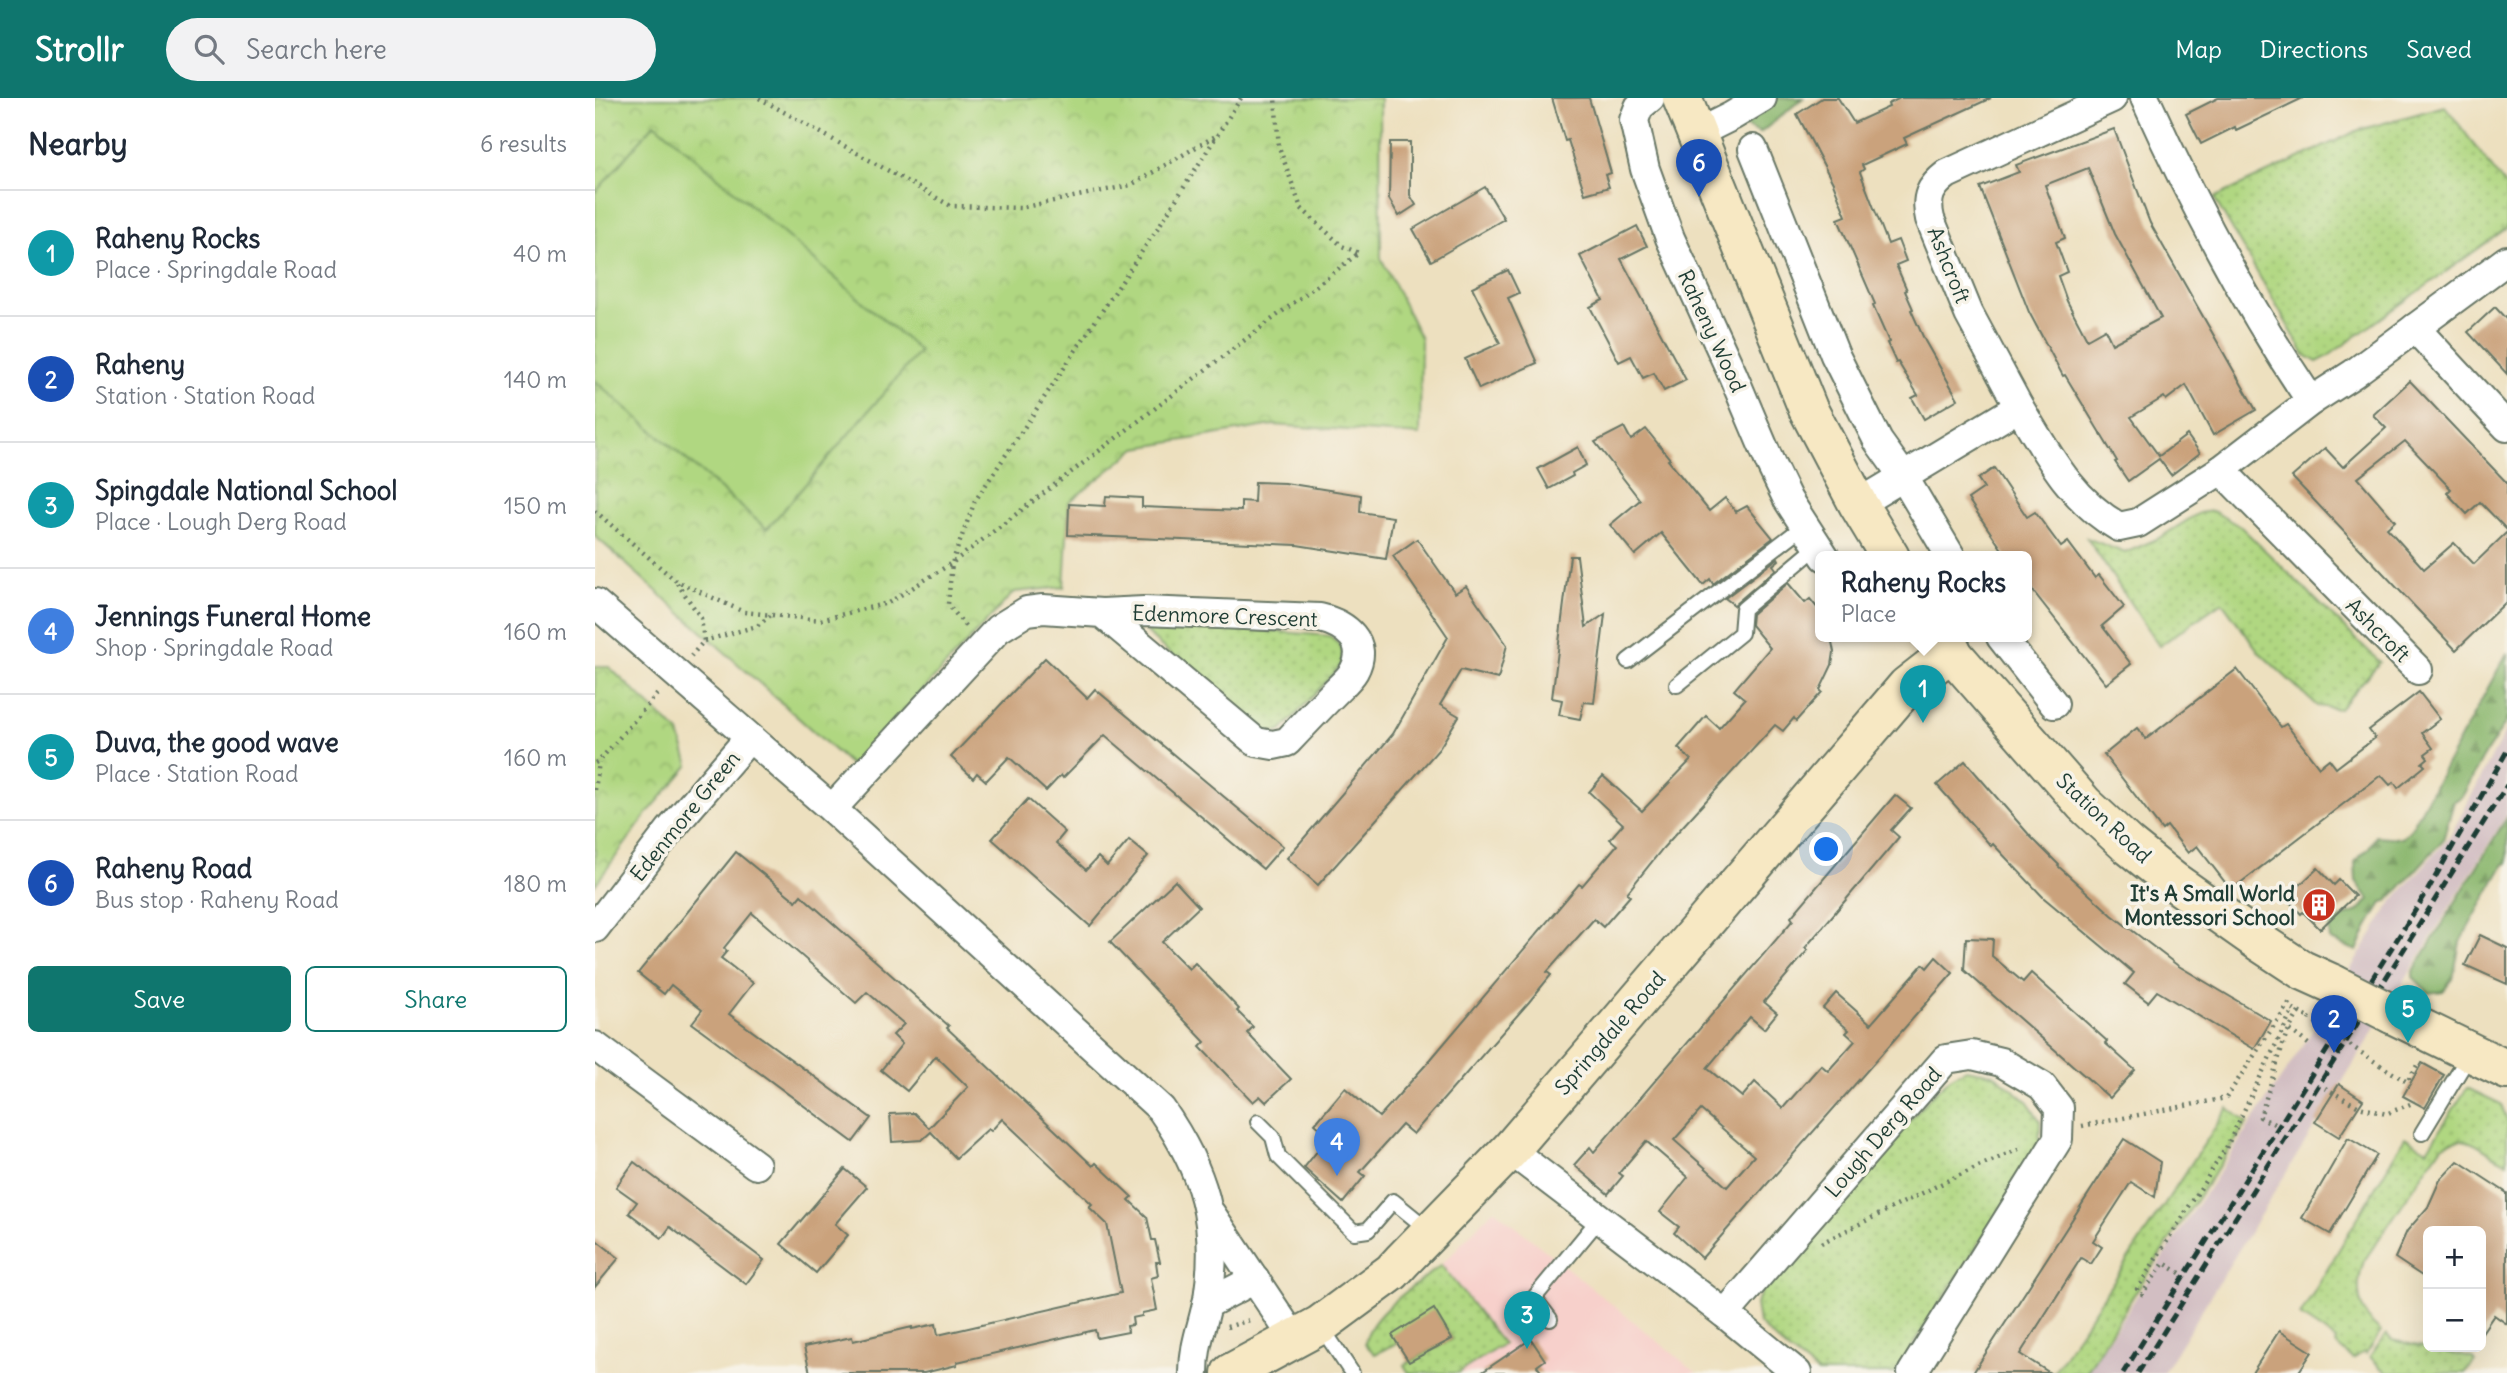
<!DOCTYPE html>
<meta charset="utf-8">
<style>
:root{--surface:#fff;--page:#f2f2f3;--text:#1f2937;--muted:#747a83;--line:#e0e1e3;--accent:#0f766e}
body{margin:0;font-family:Delius,sans-serif;background:var(--page);color:var(--text)}
.controls{position:absolute;right:21px;bottom:21px;display:grid;overflow:hidden;border-radius:10px;box-shadow:0 7px 28px #0002}
.controls button{width:63px;height:63px;display:grid;place-items:center;padding:0;border:0;border-bottom:2px solid var(--line);background:var(--surface);color:var(--text);font:35px sans-serif}
.you{position:absolute;left:1232px;top:752px;width:24px;height:24px;margin:-18px;border:5px solid #fff;border-radius:50%;background:#1a73e8;box-shadow:0 0 0 10px #1a73e833}
.badge{display:grid;place-items:center;width:46px;height:46px;border-radius:50%;background:var(--accent);color:#fff;font-size:23px;font-weight:700}
.pin{position:absolute;translate:-50% -58px;filter:drop-shadow(0 2px 4px #0008)}
.pin::after{content:'';position:absolute;top:37px;width:24px;height:21px;background:inherit;clip-path:polygon(0 0,100% 0,50% 100%)}
.popup{position:absolute;left:1220px;top:453px;width:217px;height:91px;box-sizing:border-box;display:grid;place-content:center;border-radius:10px;background:var(--surface);filter:drop-shadow(0 2px 5px #0005);font-size:23px;white-space:nowrap;color:var(--muted)}
.popup b{font-size:26px;color:var(--text)}
.popup::after{content:'';position:absolute;left:50%;top:100%;margin-left:-14px;border:14px solid transparent;border-top-color:var(--surface)}
.list{margin:0;padding:0;list-style:none}
h2{display:flex;justify-content:space-between;align-items:center;height:91px;margin:0;padding:0 28px;font-size:30px}
h2 small{font-size:23px;font-weight:400;color:var(--muted)}
.list li{display:grid;grid-template-columns:46px 1fr auto;gap:21px;align-items:center;box-sizing:border-box;height:126px;padding:0 28px;border-top:2px solid var(--line)}
.list b{display:block;font-size:26px;white-space:nowrap}
.list p{margin:0;font-size:23px;white-space:nowrap;color:var(--muted)}
.list em{font-size:23px;font-style:normal;color:var(--muted)}
.actions{display:flex;gap:14px;padding:21px 28px}
.actions a{flex:1;padding:16px 0;border:2px solid var(--accent);border-radius:10px;text-align:center;font-size:24px;color:var(--accent)}
.actions .main{background:var(--accent);color:#fff}
.icon{flex:none;width:38px;height:38px;fill:none;stroke:currentColor;stroke-width:2;stroke-linecap:round;stroke-linejoin:round}
.map{position:relative;flex:none;width:1912px;height:1275px;overflow:hidden}
header{display:flex;align-items:center;gap:42px;box-sizing:border-box;height:98px;padding:0 35px;background:var(--accent);color:#fff}
header strong{font-size:33px}
nav{display:flex;gap:38px;margin-inline-start:auto;font-size:24px}
.search{width:490px;height:63px;background:var(--page);display:flex;align-items:center;gap:18px;box-sizing:border-box;padding:0 24px;border-radius:38px;color:var(--muted);font-size:26px}
main{display:flex}
aside{flex:1;background:var(--surface)}
.map>svg:first-child{display:block}
.built{fill:#f7d0cb}
.railway{fill:#d2bec2}
.grass{fill:url(#grass-dots);stroke:#688a5a;stroke-width:2}
.forest{fill:url(#forest-firs);stroke:#567a52;stroke-width:2}
.park{fill:url(#park-crowns);stroke:#688a5a;stroke-width:2}
.pitch{fill:#b0d781;stroke:#688a5a;stroke-width:2}
.building{fill:#caa27b;fill-rule:evenodd}
.lines{fill:none;stroke-linecap:round;stroke-linejoin:round}
.lane-casing{stroke:#677665;stroke-width:18}
.street-casing{stroke:#677665;stroke-width:32}
.secondary-casing{stroke:#677665;stroke-width:42}
.path{stroke:#677665;stroke-width:4.5;stroke-dasharray:2 5;stroke-linecap:butt}
.lane{stroke:#fff;stroke-width:14}
.street{stroke:#fff;stroke-width:28}
.secondary{stroke:#f7e8c3;stroke-width:38}
.rail{stroke:#1f3d34;stroke-width:5;stroke-dasharray:10 5;stroke-linecap:butt}
.secondary-bridge-casing{stroke:#677665;stroke-width:42;stroke-linecap:butt}
.path-bridge{stroke:#677665;stroke-width:4.5;stroke-dasharray:2 5;stroke-linecap:butt}
.secondary-bridge{stroke:#f7e8c3;stroke-width:38}
.labels{text-anchor:middle;dominant-baseline:central;stroke-width:7;stroke-linejoin:round;paint-order:stroke}
.street-label{font-size:21px;fill:#1f3d34;stroke:#f7f3e8}
.poi-label{font-size:21px;font-weight:bold;fill:#1f3d34;stroke:#f7f3e8;text-anchor:end}
</style>
<header>
<strong>Strollr</strong>
<div class="search"><svg class="icon" aria-label="search" viewBox="0 0 24 24"><circle cx="10" cy="10" r="6"/><path d="M15 15l6 6"/></svg>Search here</div>
<nav><a>Map</a><a>Directions</a><a>Saved</a></nav>
</header>
<main>
<aside>
<h2>Nearby<small>6 results</small></h2>
<ul class="list">
<li><span class="badge" style="background:#0f9aa8">1</span><div><b>Raheny Rocks</b><p>Place · Springdale Road</p></div><em>40 m</em></li>
<li><span class="badge" style="background:#1a4fb4">2</span><div><b>Raheny</b><p>Station · Station Road</p></div><em>140 m</em></li>
<li><span class="badge" style="background:#0f9aa8">3</span><div><b>Spingdale National School</b><p>Place · Lough Derg Road</p></div><em>150 m</em></li>
<li><span class="badge" style="background:#3f7fe0">4</span><div><b>Jennings Funeral Home</b><p>Shop · Springdale Road</p></div><em>160 m</em></li>
<li><span class="badge" style="background:#0f9aa8">5</span><div><b>Duva, the good wave</b><p>Place · Station Road</p></div><em>160 m</em></li>
<li><span class="badge" style="background:#1a4fb4">6</span><div><b>Raheny Road</b><p>Bus stop · Raheny Road</p></div><em>180 m</em></li>
</ul>
<div class="actions"><a class="main">Save</a><a>Share</a></div>
</aside>
<div class="map">
<svg width="1912" height="1275" viewBox="0 0 1912 1275">
<defs>
<pattern id="grass-dots" width="8" height="8" patternUnits="userSpaceOnUse" patternTransform="scale(1.75)"><rect width="8" height="8" fill="#b0d781"/><path d="M2 2h.1M6 6h.1" fill="none" stroke="#97b970" stroke-width="1.8" stroke-linecap="round"/></pattern>
<pattern id="forest-firs" width="22" height="20" patternUnits="userSpaceOnUse" patternTransform="scale(1.75)"><rect width="22" height="20" fill="#8cb86f"/><path d="M5 1l3.5 6h-7zM16 11l3.5 6h-7z" fill="#72975c"/></pattern>
<pattern id="park-crowns" width="20" height="18" patternUnits="userSpaceOnUse" patternTransform="scale(1.75)"><rect width="20" height="18" fill="#b0d781"/><path d="M2 6a3 3 0 1 1 6 0M12 15a3 3 0 1 1 6 0" fill="none" stroke="#97b970"/></pattern>
</defs>
<rect width="100%" height="100%" fill="#f7f3e8"/>
<filter id="ink" filterUnits="userSpaceOnUse"><feTurbulence type="fractalNoise" baseFrequency=".0143" numOctaves="2"/><feDisplacementMap in="SourceGraphic" scale="14" xChannelSelector="R" yChannelSelector="G"/><feConvolveMatrix kernelMatrix="1 2 1 2 8 2 1 2 1" color-interpolation-filters="sRGB"/></filter>
<filter id="wash" filterUnits="userSpaceOnUse"><feTurbulence type="fractalNoise" baseFrequency=".00686" numOctaves="4" result="noise"/><feDisplacementMap in="SourceGraphic" scale="28" xChannelSelector="R" yChannelSelector="G"/><feGaussianBlur stdDeviation="1.57" result="paint"/><feColorMatrix in="noise" values="0 0 0 0 0 0 0 0 0 0 0 0 0 0 0 0 0 1.4 0 .05"/><feComposite in="paint" operator="in"/></filter>
<g filter="url(#wash)">
<rect width="100%" height="100%" fill="#ede0bf"/>
<polygon class="built" points="899,1111 1102,1275 863,1275 908,1245 846,1167"/>
<polygon class="railway" points="1912,630 1912,716 1568,1275 1491,1275 1724,923 1796,805 1855,738"/>
<g class="grass">
<polygon points="1850,8 1912,90 1912,130 1732,259 1722,264 1710,257 1619,100 1764,32"/>
<polygon points="1618,413 1646,429 1785,564 1744,611 1722,608 1665,555 1627,504 1564,548 1492,440 1530,455 1564,440 1604,415"/>
<polygon points="564,524 735,538 747,549 747,566 686,633 669,636 557,540 552,534 554,527"/>
<polygon points="1371,971 1399,976 1433,1004 1445,1023 1444,1052 1300,1275 1223,1275 1191,1251 1164,1226 1161,1206 1169,1188 1337,997 1355,980"/>
<path d="M1872,990L1906,1006L1912,1022V1064C1886,1055 1874,1030 1846,1049L1769,1163C1759,1190 1763,1216 1786,1234L1771,1256L1769,1254L1758,1261L1740,1246L1741,1242L1705,1218L1810,1039L1832,1052Z"/>
<polygon points="1633,1010 1652,1025 1538,1198 1491,1275 1458,1275"/>
<path d="M846,1167L908,1246L863,1275H814L809,1267L857,1241L839,1212L802,1245L780,1256L770,1246C772,1217 824,1185 846,1167Z"/>
<polygon points="1791,1236 1797,1242 1877,1260 1880,1264 1870,1275 1792,1275 1775,1259"/>
</g>
<g class="forest">
<polygon points="1180,0 1208,0 1165,35 1140,24"/>
<path d="M1912,555V623L1887,661L1867,699L1859,703L1848,742L1792,804L1787,805L1772,830L1762,853L1735,842L1734,831C1743,822 1751,816 1764,813L1774,801L1761,783L1760,763L1773,751L1781,738L1807,740L1816,731Z"/>
<polygon points="1912,719 1912,765 1909,766 1865,844 1858,881 1848,893 1834,895 1818,879 1818,874"/>
</g>
<g class="park">
<polygon points="0,0 785,0 786,160 826,241 825,337 678,327 542,350 474,404 469,489 419,494 257,668 0,438"/>
<polygon points="0,569 14,569 84,635 94,667 55,712 0,787"/>
</g>
<polygon class="pitch" points="60,25 325,253 172,431 0,283 0,95"/>
<g id="blocks">
<g class="building">
<polygon points="957,0 994,0 1016,75 1010,77 1014,89 990,96 973,42 970,43"/>
<polygon points="1227,0 1243,0 1259,25 1294,9 1293,6 1305,0 1396,0 1309,40 1312,46 1267,67 1269,71 1265,74 1293,146 1303,142 1311,163 1301,167 1312,192 1310,193 1318,211 1316,212 1330,243 1363,301 1329,321 1317,300 1323,297 1303,264 1301,265 1292,245 1294,244 1278,208 1280,206 1243,121 1251,118 1238,85 1202,16"/>
<polygon points="1623,0 1708,0 1641,32 1640,29 1606,46 1591,16"/>
<path d="M1519,31L1555,125L1661,312L1618,337L1591,287L1571,302L1569,299L1536,319L1564,358L1592,337L1605,355L1576,377L1564,361L1533,383L1520,364L1522,363L1470,277L1468,278L1434,214L1385,89L1424,74L1421,67ZM1493,70L1520,136L1566,220L1517,246L1510,231L1492,241L1472,203L1463,178L1472,174L1461,144L1470,140L1450,87Z"/>
<polygon points="795,44 815,44 815,97 821,107 804,118 794,101"/>
<polygon points="890,89 909,121 836,163 818,131"/>
<polygon points="1042,128 1052,148 1026,161 1091,282 1069,293 1059,275 1048,280 1036,258 1024,264 995,209 1008,202 985,158"/>
<polygon points="913,172 924,195 913,200 942,265 884,291 870,261 905,245 877,189"/>
<polygon points="1900,209 1912,222 1912,276 1873,234"/>
<polygon points="1815,283 1912,385 1912,432 1885,404 1872,416 1852,395 1856,391 1810,343 1763,380 1800,423 1792,430 1829,471 1859,445 1879,466 1912,434 1912,503 1861,552 1697,379 1730,350 1748,369 1791,330 1778,317"/>
<polygon points="1029,329 1036,342 1051,331 1075,361 1073,362 1114,413 1130,400 1141,414 1152,408 1178,440 1118,486 1115,481 1108,487 1066,435 1040,457 1015,427 1045,402 1000,344"/>
<polygon points="983,349 991,367 977,375 978,378 954,391 943,371"/>
<polygon points="1399,370 1432,419 1440,414 1466,449 1473,444 1500,480 1504,477 1529,509 1507,528 1536,566 1511,586 1431,484 1431,459 1412,459 1373,401 1389,390 1383,381"/>
<polygon points="660,384 690,385 766,397 765,414 798,419 791,461 702,447 473,437 474,406 510,408 511,398 547,400 547,409 646,413 646,403 659,404"/>
<polygon points="822,441 860,495 871,488 912,547 903,581 866,572 845,607 864,618 844,651 723,787 692,760 798,636 853,539 798,458"/>
<polygon points="975,458 982,458 991,529 1010,516 999,605 989,604 985,621 964,617 967,602 957,600"/>
<polygon points="1183,460 1184,462 1178,467 1181,471 1139,507 1130,500"/>
<polygon points="1193,485 1210,505 1215,501 1225,513 1225,539 1236,539 1239,554 1237,567 1225,592 1227,594 1201,623 1199,620 1188,633 1180,627 1068,750 1032,795 1035,798 1008,829 999,821 975,848 952,874 956,877 934,904 818,1036 807,1027 765,1074 770,1078 748,1105 709,1070 734,1038 720,1026 750,990 784,1019 836,961 984,786 987,788 1022,747 1015,741 1028,726 994,694 1008,678 1047,713 1096,662 1083,650 1111,618 1124,630 1150,601 1139,592 1175,550 1156,527 1157,516"/>
<polygon points="450,560 492,600 500,591 688,748 668,771 510,637 468,680 466,677 451,693 414,659 391,683 382,675 378,680 356,659"/>
<polygon points="1642,571 1686,629 1691,626 1724,669 1734,661 1741,670 1780,640 1774,632 1824,594 1845,621 1827,635 1838,650 1830,656 1833,660 1827,665 1830,668 1803,690 1799,684 1795,687 1786,677 1636,792 1602,748 1593,755 1572,728 1567,732 1509,657 1542,630 1551,641"/>
<polygon points="1370,663 1436,739 1464,767 1463,768 1517,817 1582,867 1676,923 1659,951 1562,893 1553,904 1530,886 1539,875 1449,800 1398,746 1396,748 1342,687"/>
<path d="M1300,697L1316,710L1296,732L1304,739L1210,850L1213,852L1169,904L1182,915L1169,931L1155,919L1112,970L1147,999L1160,984L1188,1010L1226,967L1233,973L1260,943L1251,935L1254,932L1228,910L1241,895L1276,926L1328,866L1332,870L1341,859L1358,875L1107,1160L1079,1135L1084,1129L1065,1114L1093,1079L1051,1043L1024,1075L1028,1078L1013,1096L979,1067L995,1049L999,1054L1198,822L1196,819ZM1106,1012L1159,1058L1132,1089L1079,1042Z"/>
<polygon points="433,701 470,734 461,745 491,772 503,759 512,768 534,742 553,758 495,828 397,741"/>
<polygon points="141,754 201,803 206,797 354,928 352,930 498,1068 501,1065 537,1099 534,1102 552,1119 557,1142 560,1142 565,1164 561,1164 563,1178 556,1180 562,1212 547,1215 547,1218 537,1220 538,1227 532,1228 533,1234 502,1240 500,1232 362,1264 362,1267 329,1275 215,1275 209,1249 257,1239 258,1243 317,1229 317,1231 341,1226 343,1237 526,1195 512,1126 494,1109 497,1106 407,1021 396,1033 393,1031 361,1060 336,1034 327,1042 297,1044 295,1016 319,1015 334,1030 373,989 341,958 312,993 286,972 307,946 298,937 309,926 272,894 261,905 157,815 129,850 132,853 126,860 158,885 134,916 276,1020 258,1044 97,925 107,912 76,887 69,896 43,875"/>
<polygon points="1723,770 1739,787 1744,782 1760,798 1725,831 1708,814 1706,816 1691,800"/>
<polygon points="580,783 604,809 567,844 594,871 600,865 644,911 642,913 658,929 652,935 696,981 671,1004 665,998 658,1004 605,949 610,944 515,844"/>
<polygon points="1885,837 1912,850 1912,886 1870,867"/>
<polygon points="1371,840 1398,841 1397,858 1428,884 1436,875 1512,943 1510,945 1540,972 1515,1000 1369,872"/>
<polygon points="1827,965 1849,977 1830,1010 1808,998"/>
<polygon points="1744,986 1768,1002 1744,1039 1720,1024"/>
<polygon points="1753,1040 1782,1057 1735,1136 1707,1120"/>
<polygon points="1529,1041 1565,1064 1560,1099 1536,1084 1498,1143 1507,1149 1496,1166 1486,1160 1425,1256 1455,1275 1378,1275"/>
<polygon points="1863,1063 1912,1095 1912,1226 1899,1217 1886,1236 1886,1133 1833,1133 1833,1182 1800,1160 1812,1133 1833,1109 1845,1082"/>
<polygon points="39,1064 169,1162 151,1186 75,1129 67,1140 34,1115 42,1104 21,1089"/>
<polygon points="250,1071 272,1089 240,1126 253,1137 221,1175 186,1146"/>
<polygon points="0,1141 24,1160 0,1189"/>
<polygon points="839,1211 857,1241 814,1264 797,1237"/>
<polygon points="1684,1233 1717,1254 1703,1275 1657,1275"/>
<polygon points="936,1241 950,1262 942,1268 947,1275 886,1275"/>
</g>
</g>
</g>
<g filter="url(#ink)">
<use href="#blocks" fill-opacity="0" stroke="#677665" stroke-width="2"/>
<g class="lines">
<g class="lane-casing">
<g id="lane">
<polyline points="1033,563 1209,428"/>
<polyline points="1082,587 1146,535 1148,511 1223,448"/>
<polyline points="663,1024 678,1039 683,1058 759,1134 773,1132 798,1103 835,1133"/>
<polyline points="1827,1035 1875,956"/>
<polyline points="955,1221 939,1200 1005,1120"/>
<polyline points="727,1230 757,1275"/>
</g>
</g>
<g class="street-casing">
<g id="street">
<polyline points="1055,0 1044,9 1039,22 1050,71 1075,140 1137,275 1176,367 1193,402 1230,459"/>
<path d="M1550,0C1598,106 1651,207 1716,303"/>
<polyline points="1101,36 1137,18 1167,0"/>
<polyline points="1158,51 1240,257 1283,343 1308,378 1356,459"/>
<polyline points="1820,230 1912,329"/>
<path d="M1424,309L1374,216L1335,121C1330,99 1335,89 1352,76L1517,0"/>
<polyline points="1626,372 1823,572"/>
<path d="M1263,406L1424,309C1452,355 1476,402 1524,429L1543,425L1626,372L1716,303L1758,276L1912,162"/>
<path d="M0,505L237,711L566,1011C609,1073 625,1125 613,1201C608,1228 599,1245 599,1275"/>
<polyline points="1406,539 1459,606"/>
<path d="M237,711L403,531L432,513L448,511L507,515L549,513L725,520C750,526 775,544 759,573C755,580 747,587 741,593C724,610 708,627 692,644L678,647L661,644L507,515"/>
<polyline points="0,830 75,732 154,640"/>
<polyline points="0,948 161,1067"/>
<polyline points="915,1052 1130,1216 1202,1275"/>
<polyline points="616,1116 700,1242"/>
<polyline points="612,1206 660,1181"/>
<polyline points="1130,1216 1351,961 1377,957 1406,964 1447,988 1464,1010 1463,1041 1317,1275"/>
</g>
</g>
<g class="secondary-casing">
<g id="secondary">
<polyline points="1087,0 1213,311 1263,406 1295,459"/>
<polyline points="1343,539 1489,706 1533,747 1578,783 1666,845 1707,872 1738,886"/>
<polyline points="1797,916 1912,972"/>
<polyline points="636,1275 725,1227 797,1174 807,1163 915,1052 1312,588 1357,553"/>
</g>
</g>
<g class="path">
<polyline points="164,0 356,108 425,110 536,87 622,37"/>
<polyline points="0,413 81,483 149,514 225,522 293,505 357,465 764,155 747,148 706,110 684,49 680,0"/>
<polyline points="82,485 106,520 109,543 96,558"/>
<polyline points="370,528 353,506 357,465 380,403 568,122 646,0"/>
<polyline points="109,543 162,528 176,517"/>
<polyline points="0,665 4,663 65,593"/>
<polyline points="0,692 4,664"/>
<polyline points="1695,932 1716,948"/>
<polyline points="1785,967 1812,984 1824,964"/>
<polyline points="1730,990 1764,1009 1791,1016 1820,1004"/>
<polyline points="1679,1026 1665,1019 1691,937 1704,914"/>
<polyline points="1487,1028 1631,1000 1696,902"/>
<polyline points="1226,1145 1358,1080 1426,1050"/>
<polyline points="1585,1175 1569,1165 1547,1196 1542,1191 1631,1050 1698,911 1714,920"/>
<polyline points="632,1229 658,1221"/>
</g>
<use href="#lane" class="lane"/>
<use href="#street" class="street"/>
<use href="#secondary" class="secondary"/>
<g class="rail">
<polyline points="1528,1275 1830,797 1912,653"/>
<polyline points="1543,1275 1912,687"/>
</g>
<g class="secondary-bridge-casing">
<polyline id="secondary-bridge" points="1738,886 1797,916"/>
</g>
<polyline class="path-bridge" points="1714,920 1785,967"/>
<use href="#secondary-bridge" class="secondary-bridge"/>
</g>
</g>
<defs>
<g id="building-disc" transform="scale(1.75)"><circle r="9.5" fill="#c8321e" stroke="#f7f3e8"/><path d="M-4-6H4V6H1V3H-1V6H-4ZM-2.5-4.3h1.7v1.8h-1.7ZM.8-4.3h1.7v1.8H.8ZM-2.5-1h1.7V.8h-1.7ZM.8-1h1.7V.8H.8Z" fill="#fff"/></g>
</defs>
<g fill-rule="evenodd">
<use href="#building-disc" x="1724" y="807"/>
</g>
<g class="labels">
<g class="street-label">
<text transform="translate(1354 167) rotate(68)">Ashcroft</text>
<text transform="translate(1117 233) rotate(65)">Raheny Wood</text>
<text transform="translate(630 518) rotate(2)">Edenmore Crescent</text>
<text transform="translate(1783 532) rotate(45)">Ashcroft</text>
<text transform="translate(90 718) rotate(-51)">Edenmore Green</text>
<text transform="translate(1509 720) rotate(43)">Station Road</text>
<text transform="translate(1015 935) rotate(-49)">Springdale Road</text>
<text transform="translate(1288 1034) rotate(-49)">Lough Derg Road</text>
</g>
<g class="poi-label">
<text x="1700" y="795">It's A Small World<tspan x="1700" dy="24">Montessori School</tspan></text>
</g>
</g>
</svg>
<div class="controls">
<button>+</button>
<button>−</button>
</div>
<div class="you"></div>
<div class="pin badge" style="left:1328px;top:625px;background:#0f9aa8">1</div>
<div class="popup"><b>Raheny Rocks</b>Place</div>
<div class="pin badge" style="left:1739px;top:955px;background:#1a4fb4">2</div>
<div class="pin badge" style="left:932px;top:1251px;background:#0f9aa8">3</div>
<div class="pin badge" style="left:742px;top:1078px;background:#3f7fe0">4</div>
<div class="pin badge" style="left:1813px;top:945px;background:#0f9aa8">5</div>
<div class="pin badge" style="left:1104px;top:99px;background:#1a4fb4">6</div>
</div>
</main>
